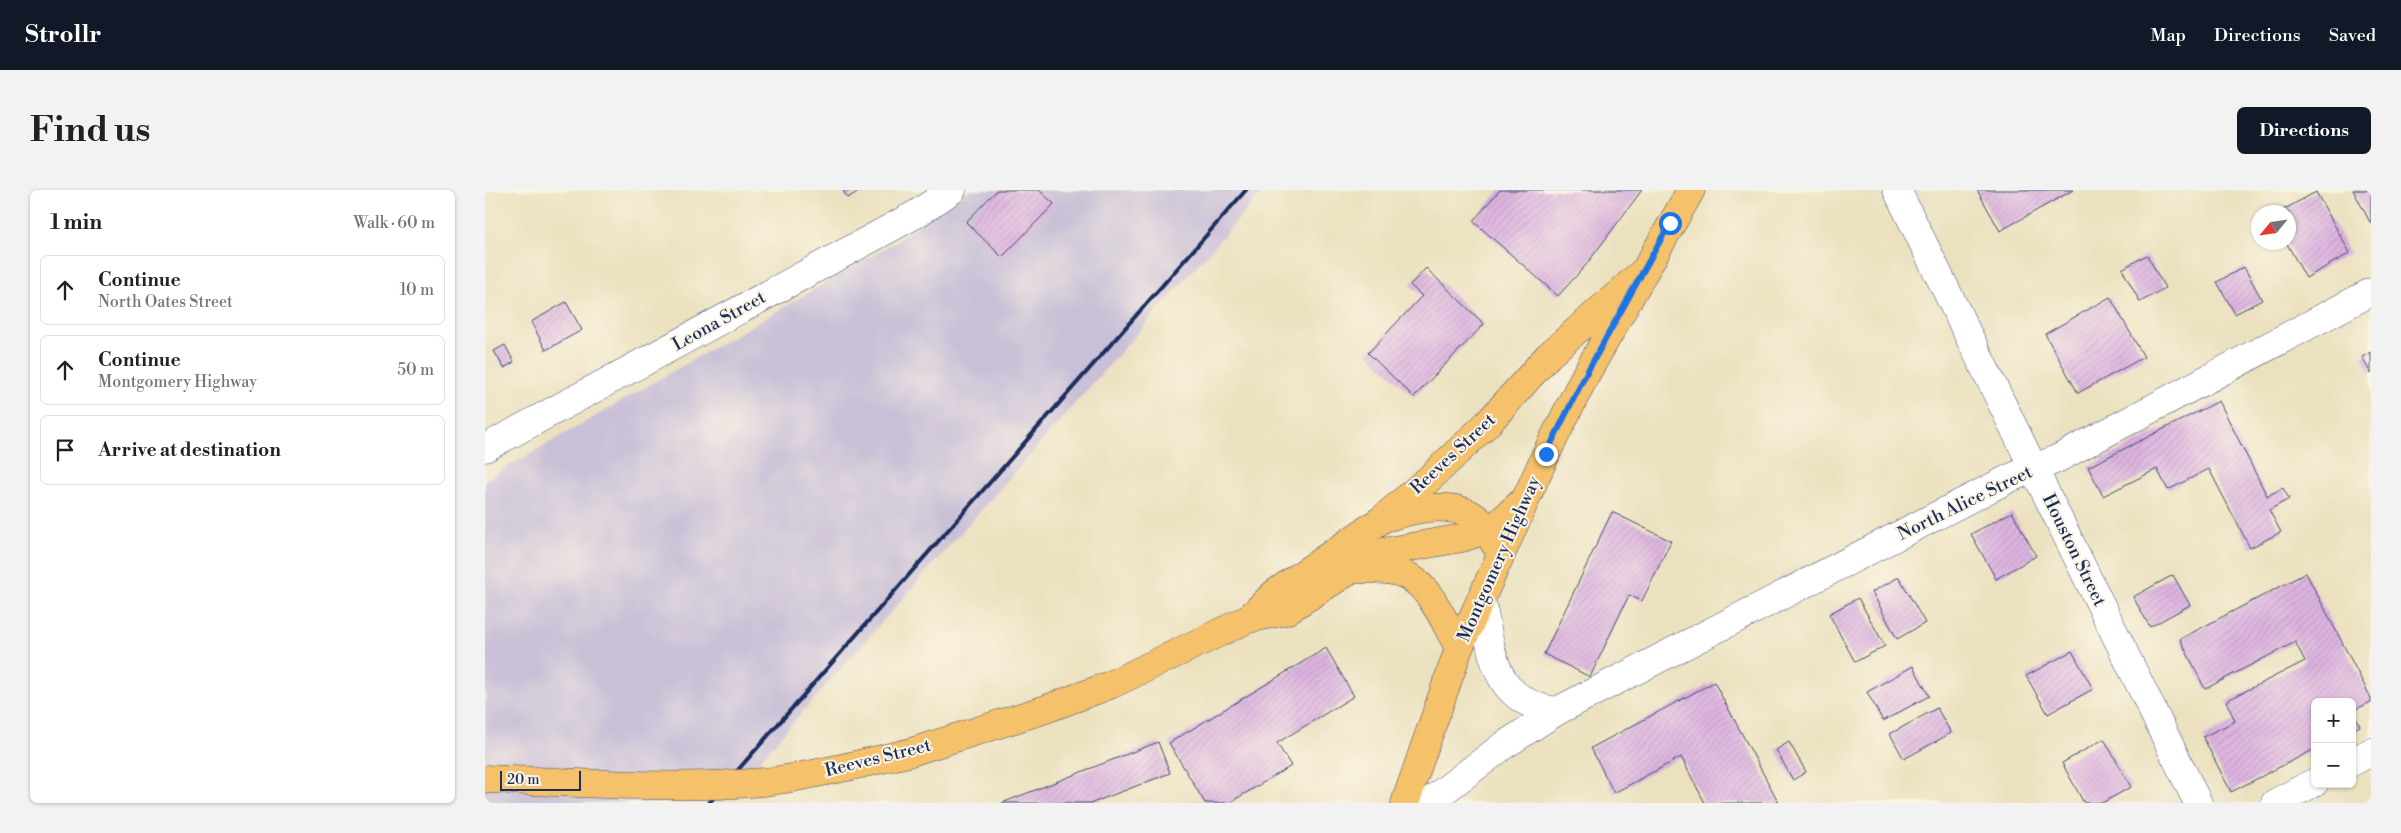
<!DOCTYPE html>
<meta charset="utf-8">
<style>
:root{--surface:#fff;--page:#f2f2f2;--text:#202124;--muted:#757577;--line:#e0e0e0;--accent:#111827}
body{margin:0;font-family:"Libre Bodoni",serif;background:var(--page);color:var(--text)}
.controls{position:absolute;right:15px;bottom:15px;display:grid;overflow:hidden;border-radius:8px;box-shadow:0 1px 4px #0004}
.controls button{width:45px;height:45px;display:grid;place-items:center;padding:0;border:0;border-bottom:1px solid var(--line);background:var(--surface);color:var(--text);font:25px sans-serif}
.compass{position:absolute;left:1766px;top:15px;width:45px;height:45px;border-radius:50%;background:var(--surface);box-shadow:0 1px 4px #0004;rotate:241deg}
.scale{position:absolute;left:15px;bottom:12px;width:81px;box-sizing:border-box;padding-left:5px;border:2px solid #1b2f5e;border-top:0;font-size:14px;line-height:18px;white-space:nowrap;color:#1b2f5e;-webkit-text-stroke:4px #fcf5e5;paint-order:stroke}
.stop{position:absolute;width:15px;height:15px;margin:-11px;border:4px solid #1a73e8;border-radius:50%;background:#fff}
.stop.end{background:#1a73e8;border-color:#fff;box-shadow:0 1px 5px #0008}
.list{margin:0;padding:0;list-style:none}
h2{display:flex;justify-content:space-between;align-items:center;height:65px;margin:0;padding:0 20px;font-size:21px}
h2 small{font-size:16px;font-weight:400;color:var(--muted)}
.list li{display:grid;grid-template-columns:32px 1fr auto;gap:15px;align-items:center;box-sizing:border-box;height:70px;margin:0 10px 10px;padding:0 10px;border:1px solid var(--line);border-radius:8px}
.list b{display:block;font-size:19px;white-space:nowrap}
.list p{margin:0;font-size:16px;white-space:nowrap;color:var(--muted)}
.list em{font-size:16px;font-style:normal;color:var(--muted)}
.icon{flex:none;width:28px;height:28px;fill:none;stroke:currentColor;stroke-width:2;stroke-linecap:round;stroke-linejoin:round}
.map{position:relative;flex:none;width:1886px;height:613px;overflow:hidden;border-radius:8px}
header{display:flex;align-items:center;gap:30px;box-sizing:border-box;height:70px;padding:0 25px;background:var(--accent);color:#fff}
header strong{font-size:24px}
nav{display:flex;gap:28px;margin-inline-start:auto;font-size:18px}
.intro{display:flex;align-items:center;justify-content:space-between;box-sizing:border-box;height:120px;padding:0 30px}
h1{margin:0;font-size:35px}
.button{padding:12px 22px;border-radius:8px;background:var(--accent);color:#fff;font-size:18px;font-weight:700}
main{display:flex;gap:30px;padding:0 30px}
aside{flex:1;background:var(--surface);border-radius:8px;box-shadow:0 1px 4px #0004}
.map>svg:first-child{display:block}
.industrial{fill:#c9bfd7}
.building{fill:url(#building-hatch)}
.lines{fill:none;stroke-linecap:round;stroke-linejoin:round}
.minor-casing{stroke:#3a4a6d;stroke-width:29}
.primary-casing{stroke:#3a4a6d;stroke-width:29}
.minor{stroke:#fff;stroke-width:28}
.primary{stroke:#f5c16b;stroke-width:28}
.rail{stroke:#1b2f5e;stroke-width:4}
.primary-bridge-casing{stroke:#3a4a6d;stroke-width:29;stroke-linecap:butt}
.primary-bridge{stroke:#f5c16b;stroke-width:28}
.route{stroke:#1a73e8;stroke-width:6}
.labels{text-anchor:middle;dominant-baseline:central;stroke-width:4;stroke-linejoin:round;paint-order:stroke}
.street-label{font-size:18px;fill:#1b2f5e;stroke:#fcf5e5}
</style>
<header>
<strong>Strollr</strong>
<nav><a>Map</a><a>Directions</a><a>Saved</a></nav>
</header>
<div class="intro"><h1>Find us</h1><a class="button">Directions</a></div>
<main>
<aside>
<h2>1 min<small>Walk · 60 m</small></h2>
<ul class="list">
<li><svg class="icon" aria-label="ahead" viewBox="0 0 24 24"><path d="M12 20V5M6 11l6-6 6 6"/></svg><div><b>Continue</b><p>North Oates Street</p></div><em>10 m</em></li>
<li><svg class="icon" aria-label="ahead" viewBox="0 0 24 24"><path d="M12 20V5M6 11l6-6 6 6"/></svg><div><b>Continue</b><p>Montgomery Highway</p></div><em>50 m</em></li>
<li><svg class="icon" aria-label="arrive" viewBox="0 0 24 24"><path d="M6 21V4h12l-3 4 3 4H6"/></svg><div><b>Arrive at destination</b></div></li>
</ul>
</aside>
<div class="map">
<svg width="1886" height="613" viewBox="0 0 1886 613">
<defs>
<pattern id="building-hatch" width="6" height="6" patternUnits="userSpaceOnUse" patternTransform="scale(1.25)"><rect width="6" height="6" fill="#ddb3e0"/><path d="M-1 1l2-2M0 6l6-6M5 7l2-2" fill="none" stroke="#bd9ac3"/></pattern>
</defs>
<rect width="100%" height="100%" fill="#fcf5e5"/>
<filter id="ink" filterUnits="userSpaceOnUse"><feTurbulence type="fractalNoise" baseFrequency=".02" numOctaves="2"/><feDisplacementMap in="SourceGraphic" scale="10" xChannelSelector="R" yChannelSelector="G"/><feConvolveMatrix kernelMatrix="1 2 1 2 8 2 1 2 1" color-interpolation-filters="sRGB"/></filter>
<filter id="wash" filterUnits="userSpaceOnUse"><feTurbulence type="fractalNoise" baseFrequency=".0096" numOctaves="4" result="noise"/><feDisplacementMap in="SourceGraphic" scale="20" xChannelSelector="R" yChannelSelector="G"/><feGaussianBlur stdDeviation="1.12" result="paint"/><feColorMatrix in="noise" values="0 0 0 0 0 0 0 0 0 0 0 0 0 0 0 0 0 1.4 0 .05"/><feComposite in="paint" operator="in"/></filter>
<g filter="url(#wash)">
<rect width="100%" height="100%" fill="#ebe1bf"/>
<polygon class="industrial" points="485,0 779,0 237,613 0,613 0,290 396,61"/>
<g id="blocks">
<g class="building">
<polygon points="358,0 376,0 362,8"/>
<polygon points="512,0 554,0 569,14 517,67 481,32"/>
<polygon points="1015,0 1157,0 1101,75 1073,106 988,31"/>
<polygon points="1492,0 1588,0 1515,41"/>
<polygon points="1868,0 1886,0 1886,34"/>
<polygon points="1831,2 1865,63 1821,88 1801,52 1804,52 1804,22 1794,22"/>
<polygon points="1662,65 1680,98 1655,112 1637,79"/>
<polygon points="1759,77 1777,110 1750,124 1732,92"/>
<polygon points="941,78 999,134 929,207 883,163 937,106 925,95"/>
<polygon points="1625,107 1659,167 1593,203 1560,144"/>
<polygon points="81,112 97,140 61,160 46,132"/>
<polygon points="20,155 29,172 19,178 9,161"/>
<polygon points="1886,162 1886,184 1877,167"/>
<polygon points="1734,211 1782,306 1798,298 1804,309 1784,320 1796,342 1765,358 1724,279 1683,300 1672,279 1618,306 1603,277"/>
<polygon points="1127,322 1186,351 1157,411 1144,405 1105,487 1059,464"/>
<polygon points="1527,322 1551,366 1511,389 1486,344"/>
<polygon points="1821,383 1886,508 1886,512 1867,521 1867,512 1830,512 1830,559 1746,602 1718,547 1750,531 1741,511 1820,471 1810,452 1720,499 1695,449"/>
<polygon points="1688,385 1705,415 1665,437 1648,407"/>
<polygon points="1414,387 1440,433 1412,449 1387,402"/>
<polygon points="1373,408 1400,456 1370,472 1344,424"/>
<polygon points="841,458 869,506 792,553 806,576 744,613 720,613 684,553"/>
<polygon points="1587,461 1608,499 1563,524 1541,486"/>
<polygon points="1428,476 1444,506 1398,531 1382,502"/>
<polygon points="1229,492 1294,613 1220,613 1196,567 1129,603 1106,558"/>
<polygon points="1452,518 1466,543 1419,569 1405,544"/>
<polygon points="1867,521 1875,536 1867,540"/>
<polygon points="1619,549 1646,597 1617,613 1599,613 1577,573"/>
<polygon points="673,552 685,583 607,613 517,613"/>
<polygon points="1304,552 1321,582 1308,590 1291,560"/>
</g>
</g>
</g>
<g filter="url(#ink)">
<use href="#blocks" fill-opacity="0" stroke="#3a4a6d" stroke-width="1"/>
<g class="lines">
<g class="minor-casing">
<g id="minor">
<polyline points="1412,0 1713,613"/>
<polyline points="0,258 433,23 467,0"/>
<path d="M996,409C1008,462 1006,512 1072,521"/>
<polyline points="1867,572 1886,562"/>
<polyline points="943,613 1018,556 1072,521 1525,288 1572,269 1886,102"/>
<polyline points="1790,613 1830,592"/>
</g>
</g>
<g class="primary-casing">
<g id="primary">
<path d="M904,327C940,315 992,306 1009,353"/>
<path d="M866,379C883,380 901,378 916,383C945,393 960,434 974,458"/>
<polyline points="763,429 801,421 892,363 977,348 1001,340 1012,335 1036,313"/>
<polyline points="366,576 423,563 561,519 625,495 763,429 790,403 896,330 945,288 1004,232 1063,166 1159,81"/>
<polyline points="920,613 974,458 1061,264 1101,184 1206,0"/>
</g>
</g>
<use href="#minor" class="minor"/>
<use href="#primary" class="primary"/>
<polyline class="rail" points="224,613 761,0"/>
<g class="primary-bridge-casing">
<path id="primary-bridge" d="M0,589C92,592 187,600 279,592C308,589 337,582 366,576"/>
</g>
<use href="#primary-bridge" class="primary-bridge"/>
</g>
</g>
<g class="lines" filter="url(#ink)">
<polyline class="route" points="1061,264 1101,184 1185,33"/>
</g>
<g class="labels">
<g class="street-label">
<text transform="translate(234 131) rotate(-29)">Leona Street</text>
<text transform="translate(968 264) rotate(-43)">Reeves Street</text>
<text transform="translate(1480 313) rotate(-26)">North Alice Street</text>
<text transform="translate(1589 360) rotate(64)">Houston Street</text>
<text transform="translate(1014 369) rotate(-66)">Montgomery Highway</text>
<text transform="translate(393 568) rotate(-14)">Reeves Street</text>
</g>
</g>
</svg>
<div class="controls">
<button>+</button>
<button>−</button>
</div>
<svg class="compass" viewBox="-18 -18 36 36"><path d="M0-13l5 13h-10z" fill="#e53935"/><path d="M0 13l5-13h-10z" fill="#757577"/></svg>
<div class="scale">20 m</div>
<div class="stop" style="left:1185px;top:33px"></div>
<div class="stop end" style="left:1061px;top:264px"></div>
</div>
</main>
